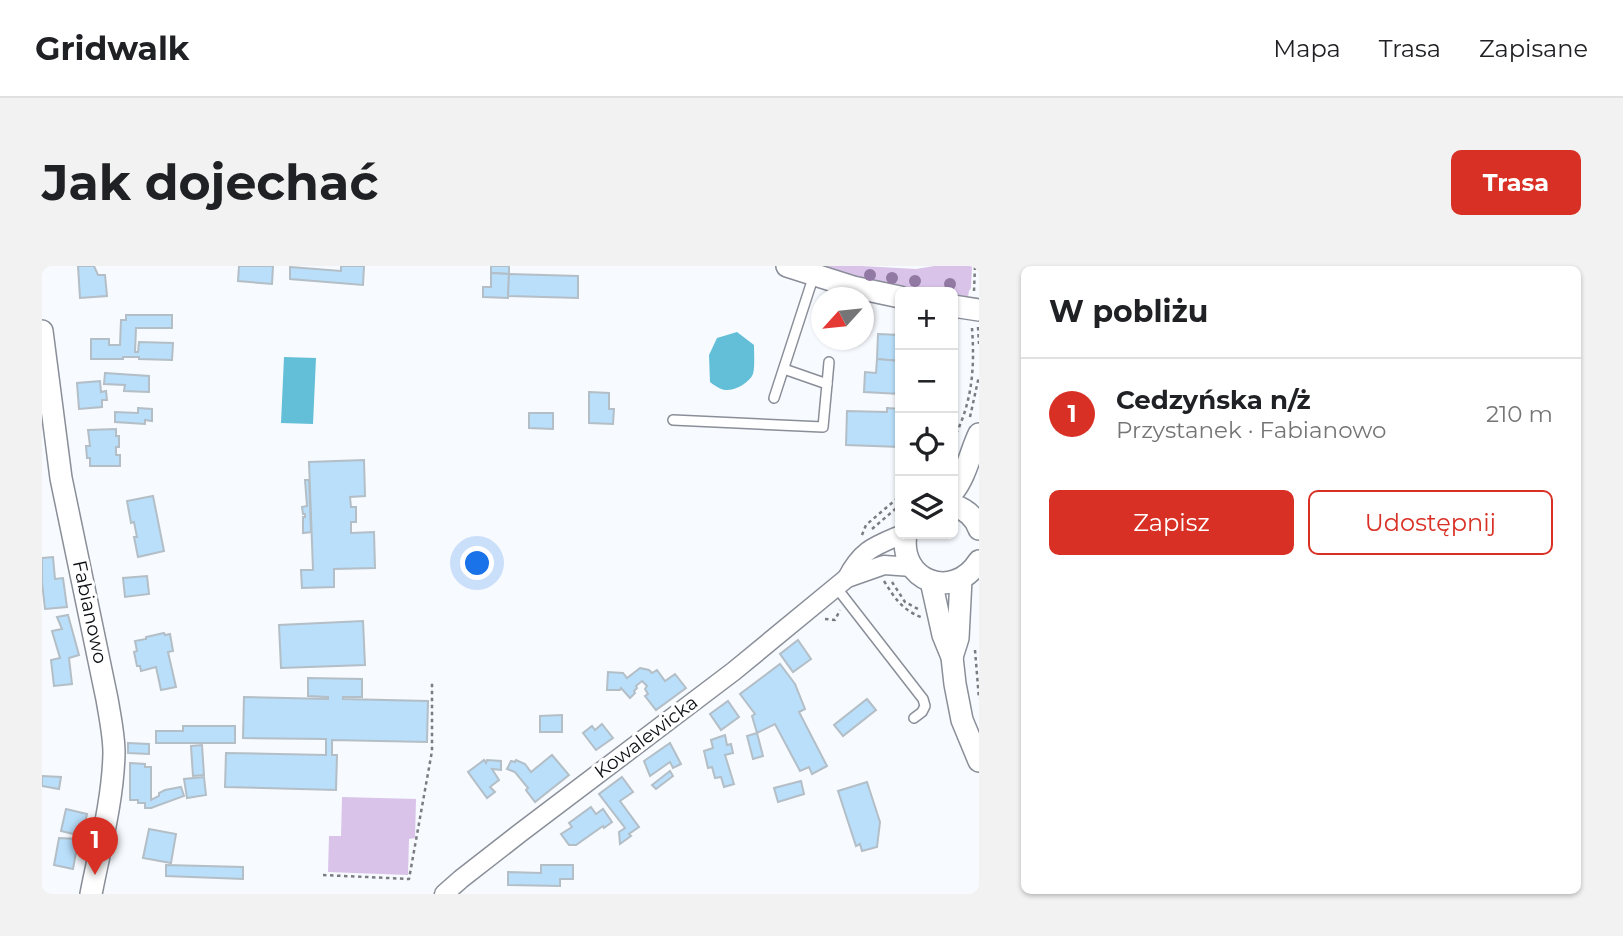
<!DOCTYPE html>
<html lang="pl">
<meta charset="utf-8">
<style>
:root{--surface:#fff;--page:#f2f2f2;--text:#202124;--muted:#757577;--line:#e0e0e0;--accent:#d93025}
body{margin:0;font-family:Montserrat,sans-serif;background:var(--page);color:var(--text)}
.controls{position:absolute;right:21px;top:21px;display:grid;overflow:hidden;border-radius:10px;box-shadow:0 2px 5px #0004}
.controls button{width:63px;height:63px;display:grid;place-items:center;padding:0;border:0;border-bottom:2px solid var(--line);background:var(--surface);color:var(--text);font:35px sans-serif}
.compass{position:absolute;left:769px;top:21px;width:63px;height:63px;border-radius:50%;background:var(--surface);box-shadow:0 2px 5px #0004;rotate:243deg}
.you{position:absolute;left:436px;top:298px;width:24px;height:24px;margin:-18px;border:5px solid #fff;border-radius:50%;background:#1a73e8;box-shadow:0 0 0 10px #1a73e833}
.badge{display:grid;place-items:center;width:46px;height:46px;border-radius:50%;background:var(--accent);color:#fff;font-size:23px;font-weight:700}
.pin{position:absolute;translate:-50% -58px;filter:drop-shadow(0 2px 4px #0008)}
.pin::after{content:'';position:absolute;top:37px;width:24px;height:21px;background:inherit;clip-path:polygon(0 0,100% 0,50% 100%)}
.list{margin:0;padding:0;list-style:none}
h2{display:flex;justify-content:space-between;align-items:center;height:91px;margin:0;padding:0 28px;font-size:30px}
h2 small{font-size:23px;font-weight:400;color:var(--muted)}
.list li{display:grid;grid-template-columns:46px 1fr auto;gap:21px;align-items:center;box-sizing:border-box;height:112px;padding:0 28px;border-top:2px solid var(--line)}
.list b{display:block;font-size:26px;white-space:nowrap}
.list p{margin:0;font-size:23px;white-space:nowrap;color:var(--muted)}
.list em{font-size:23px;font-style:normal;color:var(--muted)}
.actions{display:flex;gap:14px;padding:21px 28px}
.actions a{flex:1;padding:16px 0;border:2px solid var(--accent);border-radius:10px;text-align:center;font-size:24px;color:var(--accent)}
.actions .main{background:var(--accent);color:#fff}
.icon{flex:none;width:38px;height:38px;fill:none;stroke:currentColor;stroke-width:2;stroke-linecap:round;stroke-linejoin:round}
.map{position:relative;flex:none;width:937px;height:628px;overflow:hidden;border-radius:10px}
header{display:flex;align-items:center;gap:42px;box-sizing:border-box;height:98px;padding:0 35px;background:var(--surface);border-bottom:2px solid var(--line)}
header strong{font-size:33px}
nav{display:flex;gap:38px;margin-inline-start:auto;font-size:24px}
.intro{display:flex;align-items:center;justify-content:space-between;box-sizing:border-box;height:168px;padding:0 42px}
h1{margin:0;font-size:49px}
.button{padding:18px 32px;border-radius:10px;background:var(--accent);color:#fff;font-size:24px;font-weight:700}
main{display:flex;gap:42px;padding:0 42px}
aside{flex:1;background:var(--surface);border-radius:10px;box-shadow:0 2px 5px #0004}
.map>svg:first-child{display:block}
.green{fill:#d9c3e9}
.water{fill:#63bfd7}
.building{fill:#b9dffb;stroke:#b3bec6;stroke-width:2}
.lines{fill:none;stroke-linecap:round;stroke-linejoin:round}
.service-casing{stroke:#898e98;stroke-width:12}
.minor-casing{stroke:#898e98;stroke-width:21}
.tertiary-casing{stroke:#898e98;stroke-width:24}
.path{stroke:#7a7c80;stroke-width:2.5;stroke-dasharray:3.5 3.5;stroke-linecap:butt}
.service{stroke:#fff;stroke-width:9}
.minor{stroke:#fff;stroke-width:18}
.tertiary{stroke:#fff;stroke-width:21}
.tree{fill:#9279a3}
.labels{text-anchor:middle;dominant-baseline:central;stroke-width:6;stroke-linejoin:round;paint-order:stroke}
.street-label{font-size:19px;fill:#0c0e12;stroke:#fff}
</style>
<header>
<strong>Gridwalk</strong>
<nav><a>Mapa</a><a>Trasa</a><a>Zapisane</a></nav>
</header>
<div class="intro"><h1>Jak dojechać</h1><a class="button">Trasa</a></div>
<main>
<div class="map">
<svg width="937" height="628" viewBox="0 0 937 628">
<rect width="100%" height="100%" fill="#f7fafe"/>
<g class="green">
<path d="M775,0H819L874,3L892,0H930L929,22L927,25L926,31H911V26C902,26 892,27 883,26C846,23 810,11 775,0Z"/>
<polygon points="300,531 374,533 373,572 367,573 366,609 286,606 287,570 299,570"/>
</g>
<g class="water">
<path d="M695,66L712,79C712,87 713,102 711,108C707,117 693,125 683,124C677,123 672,119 668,116L667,89L675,72Z"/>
<polygon points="242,91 274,92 271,158 239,157"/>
</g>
<g class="building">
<polygon points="36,0 52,0 56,9 63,9 65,30 38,32"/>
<polygon points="197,0 231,0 230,18 196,15"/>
<polygon points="299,0 322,0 321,19 248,13 248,1 299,5"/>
<polygon points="449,0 467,0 467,8 449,7"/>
<polygon points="449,7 467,8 466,32 441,31 441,21 449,21"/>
<polygon points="467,8 536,10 536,32 466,30"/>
<polygon points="84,49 130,49 130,62 94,62 93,86 96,86 97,76 131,77 130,94 97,93 97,91 81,91 81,93 49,93 49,73 67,73 67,79 78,79 79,54 84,54"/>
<polygon points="836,68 858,69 858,95 835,93"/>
<polygon points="835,93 858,95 858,128 822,126 823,106 834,107"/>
<polygon points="63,107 107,110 107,126 82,125 83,119 62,118"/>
<polygon points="58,115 59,126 64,125 65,134 60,134 60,141 37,143 35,117"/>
<polygon points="547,126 567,127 567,143 572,143 571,158 547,157"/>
<polygon points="96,142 110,143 110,155 103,154 103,158 73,156 73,146 96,147"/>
<polygon points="845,142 858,143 858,181 804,179 805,145 845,146"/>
<polygon points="487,147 511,147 511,163 487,162"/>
<polygon points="74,163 74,170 77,170 77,181 74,181 74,189 78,189 78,200 48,200 48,192 45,192 44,180 48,180 46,164"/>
<polygon points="322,194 323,230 308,231 309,241 314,241 314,256 309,256 309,267 332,266 333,302 292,303 292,321 260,322 259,304 271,304 267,196"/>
<polygon points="263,214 267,214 269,266 261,267 261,251 263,251 263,248 261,248 260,241 265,240"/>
<polygon points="111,230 122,285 96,291 92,271 95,271 92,256 89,257 85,235"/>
<polygon points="11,291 13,313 21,312 25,341 3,343 0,316 0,292"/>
<polygon points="105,310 107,328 83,331 81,312"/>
<polygon points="26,349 37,389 27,392 30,418 12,420 9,394 18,392 10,365 20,363 15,351"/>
<polygon points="321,355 323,399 239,402 237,359"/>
<polygon points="122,367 123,369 128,368 131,385 126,386 134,421 119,424 114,401 99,405 98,400 95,400 92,386 95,385 93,375 104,373 104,371"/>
<polygon points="756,374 769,393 751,406 738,388"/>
<polygon points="738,398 753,418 763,443 757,446 785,500 770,508 767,501 758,505 733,458 715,467 710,450 713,448 698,428"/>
<polygon points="598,402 607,404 610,407 615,404 623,415 633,408 644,422 614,444 603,430 606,428 603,423 605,420 600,415 594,420 595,422 592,425 593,427 588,432 579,422 578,424 565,424 566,406 581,407 585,412"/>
<polygon points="266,412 320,413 320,431 301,431 301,433 386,435 385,476 290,474 290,489 295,489 294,524 183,521 184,487 284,489 284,473 201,472 202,431 286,433 286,431 266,430"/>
<polygon points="825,433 834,444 801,470 792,459"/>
<polygon points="686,435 697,451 679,464 668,448"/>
<polygon points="520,449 520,466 498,466 498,450"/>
<polygon points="560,458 571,472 554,484 541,467 550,460 553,464"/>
<polygon points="141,460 193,460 193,477 114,477 114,465 141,465"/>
<polygon points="715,467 721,490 711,493 705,470"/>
<polygon points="683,469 685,479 689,478 691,487 683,489 692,518 682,521 679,511 673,512 670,501 666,502 662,485 671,482 669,474"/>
<polygon points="86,477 107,478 107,488 86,487"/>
<polygon points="628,477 639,498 631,502 628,496 608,510 602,495"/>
<polygon points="160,479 162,509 151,510 149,480"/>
<polygon points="510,489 527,509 493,536 484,524 486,522 473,506 465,503 469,495 473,496 474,494 483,498 489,506"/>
<polygon points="442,494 444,497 445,494 459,495 459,504 450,503 457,514 448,521 453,526 445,532 426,506"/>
<polygon points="88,497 103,498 103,501 109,501 109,534 117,530 117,527 123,524 139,521 142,530 109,542 103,542 103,537 96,537 96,534 88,534"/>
<polygon points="628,505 631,510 614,523 610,519"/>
<polygon points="0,510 19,511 17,523 0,520"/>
<polygon points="162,511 164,529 145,532 142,513"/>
<polygon points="580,511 591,526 578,535 597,561 587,568 589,570 578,578 577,566 583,562 557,528"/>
<polygon points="759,515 762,528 736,536 732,522"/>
<polygon points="825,516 838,556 835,581 820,585 818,578 814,580 796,525"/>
<polygon points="549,541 554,548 561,543 570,556 562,562 561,560 534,579 527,579 519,568 530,561 527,557"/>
<polygon points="24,543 45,548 40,570 19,565"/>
<polygon points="107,563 134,568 129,597 101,592"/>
<polygon points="17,572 35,573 33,581 35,581 31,603 12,599"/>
<polygon points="124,599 201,601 201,613 124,610"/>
<polygon points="499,599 531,599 531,613 518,613 518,620 466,619 466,606 499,607"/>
</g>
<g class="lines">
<g class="service-casing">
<g id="service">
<polyline points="785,118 787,96"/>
<polyline points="732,132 772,9"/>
<polyline points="631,154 781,161 785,118 742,103"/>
<polyline points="794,321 881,433 883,440 880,446 872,452"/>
</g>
</g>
<g class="minor-casing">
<g id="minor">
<path d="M805,312C820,283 833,280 861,268"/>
<polyline points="402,628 419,613 478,567 692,405 805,312 842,299 870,301"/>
</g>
</g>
<g class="tertiary-casing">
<g id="tertiary">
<polyline points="745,0 811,21 858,31"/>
<polyline points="911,40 937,44"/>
<path d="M0,65L19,212L65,433C68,451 72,469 72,487C71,534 58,582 49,628"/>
<path d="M911,226C924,210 928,187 937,168"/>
<path d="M911,239C923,243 933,251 937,263"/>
<path d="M864,268C856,315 911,336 937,295"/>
<polyline points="889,315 901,369 910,391 913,418 920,454 937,495"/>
<polyline points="910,391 916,372 919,313"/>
</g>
</g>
<g class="path">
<polyline points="932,25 933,0"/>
<polyline points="936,61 937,78"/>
<polyline points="928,151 937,110"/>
<path d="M911,174C930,137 933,104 930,62"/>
<polyline points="830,263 858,239"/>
<polyline points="820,269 824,259 858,230"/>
<path d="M842,315C852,331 860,344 879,351"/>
<polyline points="850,316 863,336 876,343"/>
<polyline points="783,353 793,354 798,344"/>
<polyline points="933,384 937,433"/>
<polyline points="281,609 367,613 390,485 390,415"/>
</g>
<use href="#service" class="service"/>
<use href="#minor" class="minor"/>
<use href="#tertiary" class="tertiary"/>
</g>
<g class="tree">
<circle cx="828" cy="9" r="6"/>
<circle cx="850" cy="12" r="6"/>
<circle cx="873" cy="15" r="6"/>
<circle cx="908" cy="18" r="6"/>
</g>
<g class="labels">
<g class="street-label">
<text transform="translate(48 346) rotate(78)">Fabianowo</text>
<text transform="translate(604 471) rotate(-37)">Kowalewicka</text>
</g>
</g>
</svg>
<div class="controls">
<button>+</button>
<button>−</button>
<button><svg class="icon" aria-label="locate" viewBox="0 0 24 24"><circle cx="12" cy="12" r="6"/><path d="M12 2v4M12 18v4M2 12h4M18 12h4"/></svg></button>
<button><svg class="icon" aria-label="layers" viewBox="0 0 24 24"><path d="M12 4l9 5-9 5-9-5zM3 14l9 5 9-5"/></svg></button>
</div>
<svg class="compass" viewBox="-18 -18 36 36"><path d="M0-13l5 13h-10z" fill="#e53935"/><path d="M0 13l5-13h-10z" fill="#757577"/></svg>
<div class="you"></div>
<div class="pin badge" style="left:53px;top:609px">1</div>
</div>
<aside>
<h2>W pobliżu<small></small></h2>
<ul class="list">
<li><span class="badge">1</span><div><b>Cedzyńska n/ż</b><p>Przystanek · Fabianowo</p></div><em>210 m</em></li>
</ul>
<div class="actions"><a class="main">Zapisz</a><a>Udostępnij</a></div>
</aside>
</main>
